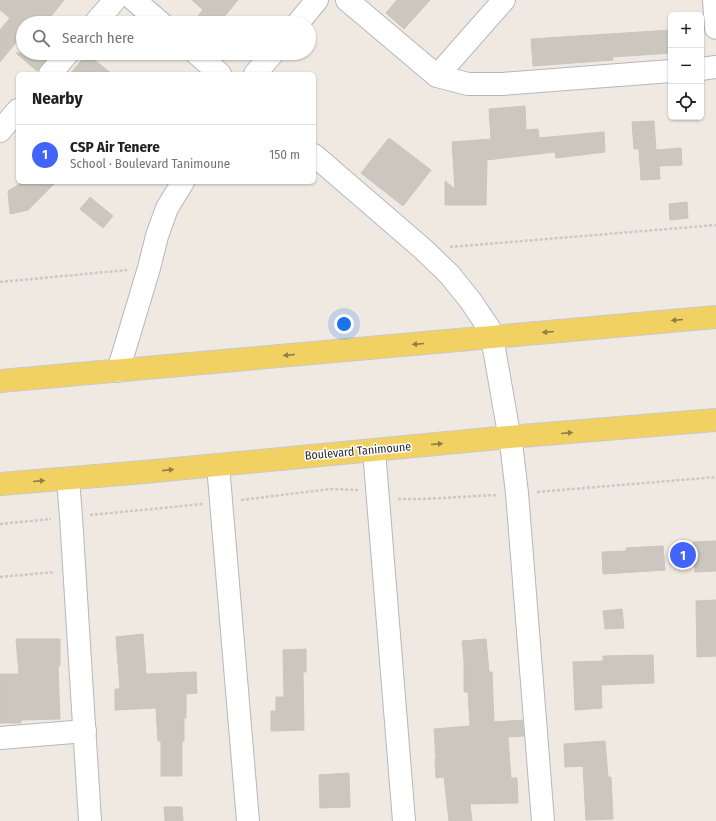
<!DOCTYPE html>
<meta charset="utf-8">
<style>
:root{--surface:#fff;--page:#f6f6f6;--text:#202124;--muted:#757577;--line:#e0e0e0;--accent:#4264fb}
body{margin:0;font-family:"Fira Sans Condensed",sans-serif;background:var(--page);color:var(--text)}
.controls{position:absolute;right:12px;top:12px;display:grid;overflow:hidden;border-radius:6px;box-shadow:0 1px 3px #0004}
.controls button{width:36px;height:36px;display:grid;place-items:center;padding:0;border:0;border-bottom:1px solid var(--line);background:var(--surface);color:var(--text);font:20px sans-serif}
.you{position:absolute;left:344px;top:324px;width:14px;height:14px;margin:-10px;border:3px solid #fff;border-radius:50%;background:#1a73e8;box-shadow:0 0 0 6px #1a73e833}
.badge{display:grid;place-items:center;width:26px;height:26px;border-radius:50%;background:var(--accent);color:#fff;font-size:13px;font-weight:700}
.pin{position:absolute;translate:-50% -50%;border:2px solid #fff;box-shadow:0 1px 4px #0006}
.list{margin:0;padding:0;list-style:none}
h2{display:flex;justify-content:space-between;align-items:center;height:52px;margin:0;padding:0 16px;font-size:17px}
h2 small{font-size:13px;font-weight:400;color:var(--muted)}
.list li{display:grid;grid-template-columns:26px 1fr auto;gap:12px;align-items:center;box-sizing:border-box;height:60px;padding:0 16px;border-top:1px solid var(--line)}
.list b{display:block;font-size:15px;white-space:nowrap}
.list p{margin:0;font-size:13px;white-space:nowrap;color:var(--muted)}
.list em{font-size:13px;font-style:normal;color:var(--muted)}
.icon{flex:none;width:22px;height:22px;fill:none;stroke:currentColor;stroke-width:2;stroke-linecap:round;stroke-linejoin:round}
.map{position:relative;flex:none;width:716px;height:821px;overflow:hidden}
.search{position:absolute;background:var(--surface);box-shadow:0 1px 3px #0004;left:16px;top:16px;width:300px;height:44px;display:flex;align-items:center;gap:10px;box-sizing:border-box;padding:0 14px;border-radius:22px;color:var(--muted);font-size:15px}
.panel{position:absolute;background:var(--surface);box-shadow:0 1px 3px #0004;left:16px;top:72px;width:300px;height:112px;border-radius:6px}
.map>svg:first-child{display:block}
.building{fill:#cbc7bf;stroke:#cbc5ba}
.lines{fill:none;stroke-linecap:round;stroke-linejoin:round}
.street-casing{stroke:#b4b7c1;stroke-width:24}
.primary-casing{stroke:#c9c9c9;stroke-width:24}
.path{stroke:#c9c9c9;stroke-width:2.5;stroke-dasharray:3 2;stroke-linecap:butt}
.street{stroke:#fff;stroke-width:22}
.primary{stroke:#f2d163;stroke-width:22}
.oneway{fill:#908048}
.labels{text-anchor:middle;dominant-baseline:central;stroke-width:3;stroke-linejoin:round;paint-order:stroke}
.street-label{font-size:12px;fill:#2e2e2e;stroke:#fff}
</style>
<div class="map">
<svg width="716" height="821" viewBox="0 0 716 821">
<rect width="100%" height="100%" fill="#efe9e1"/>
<g class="building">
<polygon points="0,0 64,0 49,19 44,15 38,23 23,23 23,34 0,62 0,30 10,18 0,10"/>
<polygon points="192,0 238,0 219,23 192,23 203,10"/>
<polygon points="397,0 430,0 404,29 386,13"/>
<polygon points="671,30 671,53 612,57 613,60 533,66 531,39"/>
<polygon points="16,53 52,53 37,71"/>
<polygon points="87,54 112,74 70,74"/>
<polygon points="525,106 526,130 538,129 539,138 604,132 605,152 556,158 555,152 487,160 486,205 445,205 445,181 455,189 452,142 491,139 489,109"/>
<polygon points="654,121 656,150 681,148 682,165 659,166 660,179 641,180 639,149 634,149 632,122"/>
<polygon points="389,138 431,170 403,206 361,173"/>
<polygon points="23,182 56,182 28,210 10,214 8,191"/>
<polygon points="90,197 113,216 103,228 80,209"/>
<polygon points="687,202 688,218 670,220 669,204"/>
<polygon points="716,541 716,571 695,572 693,542"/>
<polygon points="663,546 665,570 603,574 602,552 626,551 626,548"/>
<polygon points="716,600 716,656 697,657 696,601"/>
<polygon points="622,609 624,628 605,629 603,611"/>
<polygon points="143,634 146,674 196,672 197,693 186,694 186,718 184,718 184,741 182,741 182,776 161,776 161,741 158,741 156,708 115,710 115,689 120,689 116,637"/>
<polygon points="16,639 60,639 60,666 58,666 60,719 21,720 21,723 0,723 0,674 19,674"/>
<polygon points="486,639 489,672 492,672 494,722 522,720 524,736 508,737 511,778 517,778 518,803 470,804 472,821 449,821 444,777 436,778 435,758 436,758 434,729 470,726 468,692 464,692 464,660 462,641"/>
<polygon points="306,649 306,672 303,672 304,730 271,731 271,711 276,711 276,697 284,697 283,650"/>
<polygon points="653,655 654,683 601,685 602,708 575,710 573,662 603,661 603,656"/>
<polygon points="605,741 608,777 611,777 613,819 586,820 583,766 565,767 564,744"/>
<polygon points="349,773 350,807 320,808 319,775"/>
<polygon points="164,807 182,807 183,821 165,821"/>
</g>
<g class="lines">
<g class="street-casing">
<g id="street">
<polyline points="134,0 161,23"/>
<polyline points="347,0 437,76 468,84 502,84 671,71"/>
<polyline points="714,0 716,28"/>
<polyline points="95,23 115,0"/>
<polyline points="298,23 317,0"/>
<polyline points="196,53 220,74"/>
<polyline points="701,69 716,67"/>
<polyline points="50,74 68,53"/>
<polyline points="255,74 273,53"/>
<polyline points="437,76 504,0"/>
<polyline points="0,131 18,110"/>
<polyline points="314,155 423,249 449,274 470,300 489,328 492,337 512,451 517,493 543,821"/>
<polyline points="118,371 149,268 157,236 167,208 183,182"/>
<polyline points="374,450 404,821"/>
<polyline points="218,465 248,821"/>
<polyline points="68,479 71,517 90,821"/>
<polyline points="0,738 85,731"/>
</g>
</g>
<g class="primary-casing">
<g id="primary">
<polyline points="0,381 716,317"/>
<polyline points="0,484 144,472 509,437 716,420"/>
</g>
</g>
<g class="path">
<polyline points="450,247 716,225"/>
<polyline points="0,282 127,270"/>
<polyline points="537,492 716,477"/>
<polyline points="398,499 423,499 496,495"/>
<polyline points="241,500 330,489 358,490"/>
<polyline points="90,515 203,504"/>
<polyline points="0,524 51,519"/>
<polyline points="0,577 55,572"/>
</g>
<use href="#street" class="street"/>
<use href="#primary" class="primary"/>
</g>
<defs><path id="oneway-solid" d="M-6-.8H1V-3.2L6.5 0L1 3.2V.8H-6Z"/></defs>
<g class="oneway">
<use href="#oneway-solid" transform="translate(677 320) rotate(175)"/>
<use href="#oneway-solid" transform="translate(548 332) rotate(175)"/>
<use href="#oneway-solid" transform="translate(418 344) rotate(175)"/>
<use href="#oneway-solid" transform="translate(289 355) rotate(175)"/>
<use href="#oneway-solid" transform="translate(567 433) rotate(-5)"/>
<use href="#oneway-solid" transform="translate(437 444) rotate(-5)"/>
<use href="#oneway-solid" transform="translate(168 470) rotate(-6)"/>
<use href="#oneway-solid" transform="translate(39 481) rotate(-5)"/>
</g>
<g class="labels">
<g class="street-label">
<text transform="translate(358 451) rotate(-5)">Boulevard Tanimoune</text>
</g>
</g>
</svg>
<div class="controls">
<button>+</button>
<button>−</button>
<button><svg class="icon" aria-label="locate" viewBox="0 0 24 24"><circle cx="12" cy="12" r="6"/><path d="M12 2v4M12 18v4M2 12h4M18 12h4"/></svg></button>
</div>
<div class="you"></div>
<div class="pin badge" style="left:683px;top:555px">1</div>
<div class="search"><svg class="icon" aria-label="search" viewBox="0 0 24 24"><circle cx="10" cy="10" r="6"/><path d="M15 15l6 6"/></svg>Search here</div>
<section class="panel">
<h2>Nearby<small></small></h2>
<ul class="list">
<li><span class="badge">1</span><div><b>CSP Air Tenere</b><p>School · Boulevard Tanimoune</p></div><em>150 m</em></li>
</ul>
</section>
</div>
